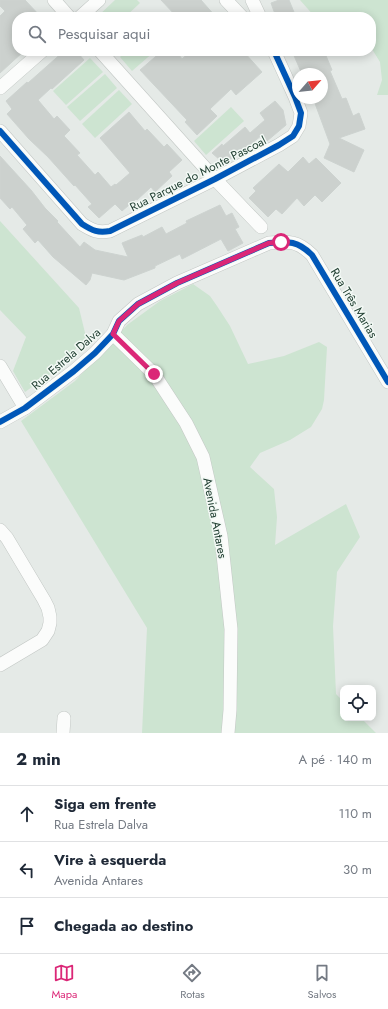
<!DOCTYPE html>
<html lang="pt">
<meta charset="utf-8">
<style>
:root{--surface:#fff;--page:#f6f6f7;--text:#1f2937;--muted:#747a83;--line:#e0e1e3;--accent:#db2777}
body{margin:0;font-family:Jost,sans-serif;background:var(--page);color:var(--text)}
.controls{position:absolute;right:12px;bottom:12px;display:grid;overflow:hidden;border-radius:8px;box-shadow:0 2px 10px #0003}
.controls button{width:36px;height:36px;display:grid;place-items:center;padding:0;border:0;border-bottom:1px solid var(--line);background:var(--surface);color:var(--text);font:20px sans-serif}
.compass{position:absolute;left:292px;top:68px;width:36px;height:36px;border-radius:50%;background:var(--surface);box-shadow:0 2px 10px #0003;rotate:62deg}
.stop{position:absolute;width:12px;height:12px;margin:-9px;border:3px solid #db2777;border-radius:50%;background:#fff}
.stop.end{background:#db2777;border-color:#fff;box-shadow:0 1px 4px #0008}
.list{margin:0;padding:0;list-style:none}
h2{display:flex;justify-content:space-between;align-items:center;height:52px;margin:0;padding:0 16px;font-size:17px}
h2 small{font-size:13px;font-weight:400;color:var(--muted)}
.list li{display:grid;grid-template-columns:26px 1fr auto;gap:12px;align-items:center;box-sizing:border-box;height:56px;padding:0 16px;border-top:1px solid var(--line)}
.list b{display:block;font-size:15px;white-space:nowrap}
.list p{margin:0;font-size:13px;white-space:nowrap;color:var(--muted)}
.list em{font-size:13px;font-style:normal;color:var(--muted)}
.icon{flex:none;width:22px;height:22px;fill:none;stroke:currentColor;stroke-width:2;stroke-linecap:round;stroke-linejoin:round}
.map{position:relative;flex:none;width:388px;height:733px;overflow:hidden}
.search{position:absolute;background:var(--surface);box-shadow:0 2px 10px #0003;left:12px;right:12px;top:12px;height:44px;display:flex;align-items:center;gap:10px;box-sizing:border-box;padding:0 14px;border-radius:16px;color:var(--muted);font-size:15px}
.sheet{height:220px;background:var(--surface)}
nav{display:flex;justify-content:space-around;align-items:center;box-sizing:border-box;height:56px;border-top:1px solid var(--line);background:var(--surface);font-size:11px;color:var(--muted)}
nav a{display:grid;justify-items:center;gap:2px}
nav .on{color:var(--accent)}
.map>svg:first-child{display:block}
.green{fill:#cde4d1}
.building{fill:#ccd1ce;stroke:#cdd3d0}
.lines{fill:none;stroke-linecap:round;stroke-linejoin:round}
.minor-casing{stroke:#c2c7c4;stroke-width:14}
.minor{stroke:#fbfcfb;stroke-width:13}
.cycleway-casing{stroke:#f3f9f5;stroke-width:8}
.cycleway{stroke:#0057b8;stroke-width:6}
.route{stroke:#db2777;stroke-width:5}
.labels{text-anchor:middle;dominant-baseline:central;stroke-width:3;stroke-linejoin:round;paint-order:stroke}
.street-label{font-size:12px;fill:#213f32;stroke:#f3f9f5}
</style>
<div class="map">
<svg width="388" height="733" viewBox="0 0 388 733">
<rect width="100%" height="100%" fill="#e5eae7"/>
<g class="green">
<polygon points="115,0 137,0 140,3 125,17 97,17"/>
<polygon points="300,0 388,0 388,95 377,95 382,80 380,62 372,49 371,48 371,17 315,17"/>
<polygon points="126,51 155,51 132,71 120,57"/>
<polygon points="90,58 103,72 66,105 53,91"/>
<polygon points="105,74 117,88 80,121 67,107"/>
<polygon points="119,90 132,104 95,138 82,124"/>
<polygon points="231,107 244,121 206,155 194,141"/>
<polygon points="0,221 79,308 86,337 60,367 25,392 13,371 26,337 0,310"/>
<polygon points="193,284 210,296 217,306 230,326 248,364 284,356 319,342 327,347 324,400 322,409 311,427 290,440 260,453 250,467 274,489 277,517 275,545 346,504 360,537 337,572 333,626 336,694 343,701 343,718 361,718 376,733 142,733 147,628 21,421 75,381 127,325 160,301"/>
</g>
<g class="building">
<polygon points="0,0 25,0 41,17 17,17 17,51 24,51 0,73 0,16 5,11 0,6"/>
<polygon points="161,0 201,0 216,17 177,17"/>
<polygon points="279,0 289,0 296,17 280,17 279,13 275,14 271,3"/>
<polygon points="64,51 76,51 84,60 52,89 51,88 38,100 54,119 57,116 70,130 64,136 80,153 77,155 95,175 98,172 111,187 115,184 116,185 130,173 100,138 129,112 145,131 147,129 164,147 167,144 182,160 169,172 172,176 155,192 151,187 137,200 136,199 122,211 115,204 99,218 88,207 92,204 75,185 74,186 48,157 29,139 7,114 12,109 6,101 27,82 28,83"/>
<polygon points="162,51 176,51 182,59 191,51 243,51 262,72 236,95 231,89 210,109 217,116 197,135 185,122 187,120 140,70"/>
<polygon points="292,51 324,51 332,70 330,71 342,99 346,98 353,116 359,113 365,129 339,138 364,150 354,172 324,158 330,144 313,98 322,98 322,74 302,74"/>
<polygon points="275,101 283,110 286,125 267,141 262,135 239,154 230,159 220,160 212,153 222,144 223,146 245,127 250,133 265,120 260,113"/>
<polygon points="0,156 31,190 45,208 58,221 57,222 80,247 84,242 95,250 128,257 122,243 142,235 143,237 162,227 166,234 187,223 186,221 220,205 226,216 232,213 239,227 235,229 243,243 228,251 221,239 182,259 180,254 155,266 155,268 124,280 92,273 90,280 86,285 53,257 38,240 35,243 23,229 27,225 12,207 10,209 0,198"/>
<polygon points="303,157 309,164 316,158 341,183 322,202 315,195 304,206 297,198 282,214 276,209 268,217 249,198 256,191 253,188 279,164 288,172"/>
</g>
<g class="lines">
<g class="minor-casing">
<g id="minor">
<polyline points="54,0 69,17"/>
<polyline points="226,0 242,17"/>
<polyline points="252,0 260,17"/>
<polyline points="80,17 99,0"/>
<polyline points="100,51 215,179 261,227"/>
<polyline points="0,88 42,51"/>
<path d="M0,131L82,224C93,231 98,233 110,231L215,179L279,145L293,136L299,126L301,113L295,97L274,51"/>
<polyline points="113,334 154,374 186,423 203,457 221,536 231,629 230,710 228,733"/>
<polyline points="0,366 25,408"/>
<path d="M0,422L25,408L74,371L95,353L113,334L119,321L138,304L177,283L269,243C289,241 298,241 312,255L388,382"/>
<polyline points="0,530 7,538 44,600 48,608 50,617 50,623 48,631 42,640 0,665"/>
<polyline points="63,733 64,718"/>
</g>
</g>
<use href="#minor" class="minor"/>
<g class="cycleway-casing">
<g id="cycleway">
<path d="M0,131L82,224C93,231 98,233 110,231L215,179L279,145L293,136L299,126L301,113L295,97L274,51"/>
<path d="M0,422L25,408L74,371L95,353L113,334L119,321L138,304L177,283L269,243C289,241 298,241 312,255L388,382"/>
</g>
</g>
<use href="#cycleway" class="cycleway"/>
</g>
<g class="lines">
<polyline class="route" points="154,374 113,334 119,321 138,304 177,283 269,243 281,242"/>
</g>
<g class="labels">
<g class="street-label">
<text transform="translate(198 174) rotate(-27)">Rua Parque do Monte Pascoal</text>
<text transform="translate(354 303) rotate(59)">Rua Três Marias</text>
<text transform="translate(66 359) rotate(-41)">Rua Estrela Dalva</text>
<text transform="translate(215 518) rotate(79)">Avenida Antares</text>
</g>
</g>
</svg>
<div class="controls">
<button><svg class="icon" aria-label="locate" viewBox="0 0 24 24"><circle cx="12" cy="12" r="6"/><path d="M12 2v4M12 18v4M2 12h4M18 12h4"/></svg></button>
</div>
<svg class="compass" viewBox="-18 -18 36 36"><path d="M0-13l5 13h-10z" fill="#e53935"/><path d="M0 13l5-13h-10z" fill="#747a83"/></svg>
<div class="stop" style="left:281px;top:242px"></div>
<div class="stop end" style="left:154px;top:374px"></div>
<div class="search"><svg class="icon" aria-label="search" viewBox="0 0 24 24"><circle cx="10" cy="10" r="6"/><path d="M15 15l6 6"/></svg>Pesquisar aqui</div>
</div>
<section class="sheet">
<h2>2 min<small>A pé · 140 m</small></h2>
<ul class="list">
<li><svg class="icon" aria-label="ahead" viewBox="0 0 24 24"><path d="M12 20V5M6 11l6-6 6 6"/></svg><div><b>Siga em frente</b><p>Rua Estrela Dalva</p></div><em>110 m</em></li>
<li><svg class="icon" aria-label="left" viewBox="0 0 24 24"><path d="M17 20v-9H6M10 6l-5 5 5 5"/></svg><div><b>Vire à esquerda</b><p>Avenida Antares</p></div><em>30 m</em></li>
<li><svg class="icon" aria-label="arrive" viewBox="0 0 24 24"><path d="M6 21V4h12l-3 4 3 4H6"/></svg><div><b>Chegada ao destino</b></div></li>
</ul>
</section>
<nav>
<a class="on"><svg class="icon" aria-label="map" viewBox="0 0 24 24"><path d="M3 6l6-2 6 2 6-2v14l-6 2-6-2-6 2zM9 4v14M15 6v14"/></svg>Mapa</a>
<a><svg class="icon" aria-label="directions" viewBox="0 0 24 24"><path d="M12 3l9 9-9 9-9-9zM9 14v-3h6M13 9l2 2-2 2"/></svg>Rotas</a>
<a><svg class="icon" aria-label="saved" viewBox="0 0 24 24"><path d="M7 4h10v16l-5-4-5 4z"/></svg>Salvos</a>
</nav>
